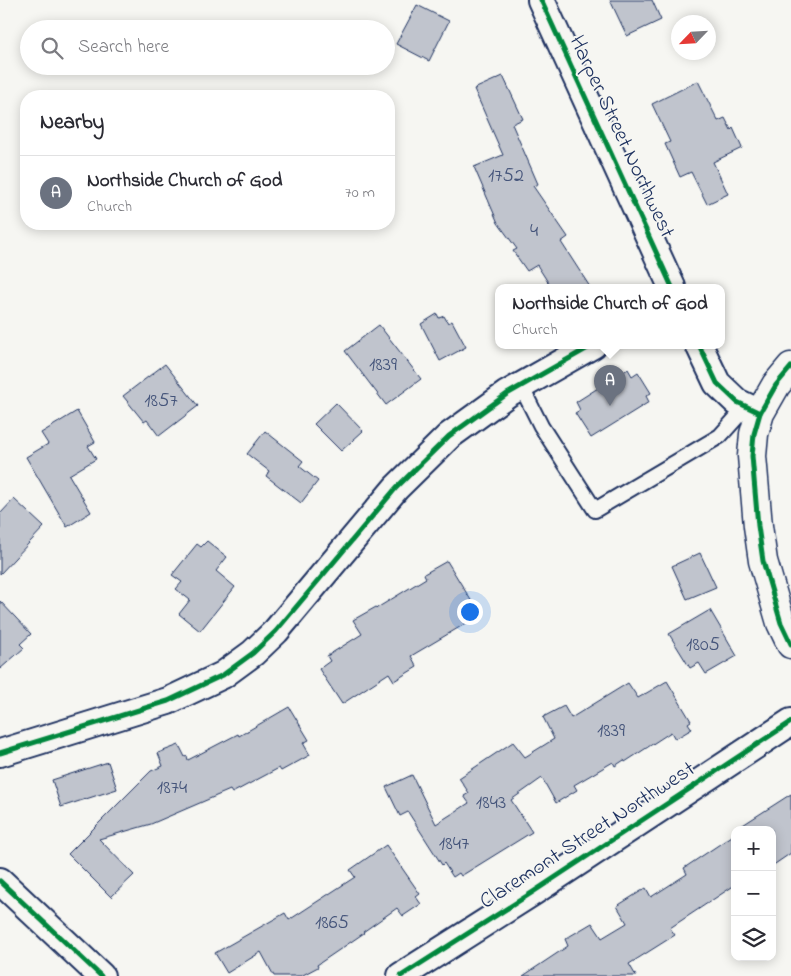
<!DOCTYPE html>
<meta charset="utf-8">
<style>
:root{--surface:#fff;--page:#f2f2f3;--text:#2b2b33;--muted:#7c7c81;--line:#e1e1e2;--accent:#0f766e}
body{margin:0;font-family:"Indie Flower",sans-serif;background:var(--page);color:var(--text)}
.controls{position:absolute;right:15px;bottom:15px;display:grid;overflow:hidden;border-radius:10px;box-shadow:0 2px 12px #0003}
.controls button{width:45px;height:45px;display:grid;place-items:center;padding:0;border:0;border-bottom:1px solid var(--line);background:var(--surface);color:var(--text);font:25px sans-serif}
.compass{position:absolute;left:671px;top:15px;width:45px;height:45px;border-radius:50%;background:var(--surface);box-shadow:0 2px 12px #0003;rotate:245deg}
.you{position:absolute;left:469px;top:611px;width:18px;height:18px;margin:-12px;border:4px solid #fff;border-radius:50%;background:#1a73e8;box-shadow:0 0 0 8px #1a73e833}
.badge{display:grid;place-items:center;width:32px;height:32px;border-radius:50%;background:var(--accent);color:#fff;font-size:16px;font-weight:700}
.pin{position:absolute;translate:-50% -41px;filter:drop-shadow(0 1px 2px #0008)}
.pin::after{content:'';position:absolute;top:26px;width:18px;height:15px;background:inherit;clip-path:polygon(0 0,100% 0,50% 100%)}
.popup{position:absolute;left:495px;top:284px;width:230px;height:65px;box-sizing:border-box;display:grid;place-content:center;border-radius:10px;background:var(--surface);filter:drop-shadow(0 1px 4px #0005);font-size:16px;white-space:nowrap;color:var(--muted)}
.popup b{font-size:19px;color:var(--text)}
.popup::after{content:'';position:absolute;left:50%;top:100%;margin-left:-10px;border:10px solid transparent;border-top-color:var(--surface)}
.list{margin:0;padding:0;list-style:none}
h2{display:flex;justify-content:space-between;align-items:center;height:65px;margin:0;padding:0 20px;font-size:21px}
h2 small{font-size:16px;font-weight:400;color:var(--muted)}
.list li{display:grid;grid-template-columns:32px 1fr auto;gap:15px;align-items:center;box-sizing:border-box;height:75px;padding:0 20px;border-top:1px solid var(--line)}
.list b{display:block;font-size:19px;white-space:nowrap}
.list p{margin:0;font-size:16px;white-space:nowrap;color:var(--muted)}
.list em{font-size:16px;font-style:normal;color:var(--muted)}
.icon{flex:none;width:28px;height:28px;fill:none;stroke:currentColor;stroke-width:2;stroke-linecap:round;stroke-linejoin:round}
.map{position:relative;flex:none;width:791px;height:976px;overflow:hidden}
.search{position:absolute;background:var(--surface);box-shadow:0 2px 12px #0003;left:20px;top:20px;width:375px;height:55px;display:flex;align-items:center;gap:12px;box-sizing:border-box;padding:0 18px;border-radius:28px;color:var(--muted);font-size:19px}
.panel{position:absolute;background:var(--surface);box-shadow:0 2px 12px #0003;left:20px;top:90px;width:375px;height:140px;border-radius:20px}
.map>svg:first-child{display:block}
.building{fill:#c0c4cd;stroke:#1b2f5e}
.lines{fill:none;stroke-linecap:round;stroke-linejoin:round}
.service-casing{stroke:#1b2f5e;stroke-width:18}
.minor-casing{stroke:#1b2f5e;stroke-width:30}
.tertiary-casing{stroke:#1b2f5e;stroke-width:31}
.service{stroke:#f6f6f2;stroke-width:14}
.minor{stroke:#f6f6f2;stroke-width:26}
.tertiary{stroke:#f6f6f2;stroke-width:28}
.cycleway-casing{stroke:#f6f6f2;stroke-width:8}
.cycleway{stroke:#00873e;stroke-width:5}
.labels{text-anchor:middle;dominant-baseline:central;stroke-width:4;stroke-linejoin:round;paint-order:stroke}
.number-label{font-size:20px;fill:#44547a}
.street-label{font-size:22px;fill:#1b2f5e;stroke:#f6f6f2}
</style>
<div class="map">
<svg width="791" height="976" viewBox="0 0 791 976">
<rect width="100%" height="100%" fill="#f6f6f2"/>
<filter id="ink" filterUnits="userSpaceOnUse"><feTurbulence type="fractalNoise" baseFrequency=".02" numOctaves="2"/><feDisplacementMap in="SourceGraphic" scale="10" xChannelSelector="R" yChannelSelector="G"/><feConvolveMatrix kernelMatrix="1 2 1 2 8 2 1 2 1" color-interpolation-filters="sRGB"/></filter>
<g filter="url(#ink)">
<g class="building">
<polygon points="610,0 652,0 661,20 627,36"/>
<polygon points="417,5 449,21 429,61 396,44"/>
<polygon points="503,76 523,119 512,124 538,184 533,186 568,237 561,242 590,287 551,287 537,265 527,271 513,251 517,249 498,223 474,167 503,155 474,89"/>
<polygon points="698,81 718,121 725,118 731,130 733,128 742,148 713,162 728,194 707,204 691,172 680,177 665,144 670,142 652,104"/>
<polygon points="437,314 439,318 444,316 448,323 452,321 466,347 440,361 421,324"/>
<polygon points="379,325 421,379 386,405 345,351"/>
<polygon points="165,364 198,406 159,436 147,420 144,422 123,396"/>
<polygon points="628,369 632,376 638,372 651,393 646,396 649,402 591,438 575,413 580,410 576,402"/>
<polygon points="336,403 363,431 341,451 314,424"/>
<polygon points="77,411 95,442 88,446 96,459 69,475 91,512 67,527 26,457 48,444 41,433"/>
<polygon points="265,431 303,461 299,466 318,481 301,503 266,476 269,471 247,454"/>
<polygon points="14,499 44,527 0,574 0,514"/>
<polygon points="207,541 227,557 216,571 235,587 200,631 179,614 190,600 176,589 182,582 172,575 197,544 201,547"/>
<polygon points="700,553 716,587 687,599 672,566"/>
<polygon points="447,561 480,615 411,656 417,667 394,681 389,673 342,704 319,669 330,661 327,656 362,634 353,620 376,607 377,608 426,578 424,574"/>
<polygon points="0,601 31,634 20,644 24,648 0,669"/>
<polygon points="710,610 737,656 706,674 699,663 690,668 669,634"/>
<polygon points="667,681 691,721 688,723 692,729 675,739 671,732 625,762 624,760 615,766 613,762 574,785 577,790 556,803 542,778 511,800 532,832 461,876 459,873 453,877 444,863 442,865 408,812 400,816 386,787 412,775 436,824 469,803 464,796 469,793 459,778 513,742 525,757 554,739 543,717 564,706 571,718 628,683 638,698"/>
<polygon points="289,707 309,740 303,743 310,755 281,771 279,768 232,793 230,790 151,824 99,839 134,875 111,897 68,854 151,771 163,766 158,753 179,745 185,757 187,756 188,760 238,734 239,736"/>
<polygon points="108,762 117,789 61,807 52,780"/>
<polygon points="791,794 791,853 772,866 772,830 735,830"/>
<polygon points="735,834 735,885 670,928 675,935 629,964 636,976 523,976 568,946 565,939 592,923 602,938 627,923 617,906 646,888 651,897 687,874 684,868"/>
<polygon points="386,845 420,894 416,897 421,904 403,916 397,908 363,932 364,933 317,965 318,967 301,976 274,976 261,952 227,973 215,953 285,913 289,920 355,877 350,870"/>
</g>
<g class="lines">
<g class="service-casing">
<polyline id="service" points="521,386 541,426 595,510 720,436 746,407"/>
</g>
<g class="minor-casing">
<g id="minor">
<polyline points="541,0 672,287"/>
<polyline points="699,345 717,383 737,402 760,413"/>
<polyline points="0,753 168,701 223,675 253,653 276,631 396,488 449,436 507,394 593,345"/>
<polyline points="0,881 101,976"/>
<polyline points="401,976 533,892 791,722"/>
</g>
</g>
<g class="tertiary-casing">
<polyline id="tertiary" points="791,367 776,385 760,413 754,434 752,456 758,526 763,561 781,623 791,644"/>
</g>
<use href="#service" class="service"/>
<use href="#minor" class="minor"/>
<use href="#tertiary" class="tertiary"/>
<g class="cycleway-casing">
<g id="cycleway">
<polyline points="541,0 672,287"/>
<polyline points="699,345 717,383 737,402 760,413"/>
<polyline points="791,367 776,385 760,413 754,434 752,456 758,526 763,561 781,623 791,644"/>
<polyline points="0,753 168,701 223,675 253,653 276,631 396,488 449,436 507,394 593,345"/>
<polyline points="0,881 101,976"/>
<polyline points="401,976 533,892 791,722"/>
</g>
</g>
<use href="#cycleway" class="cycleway"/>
</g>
</g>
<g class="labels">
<g class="number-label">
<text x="506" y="176">1752</text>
<text x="534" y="231">4</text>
<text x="383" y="365">1839</text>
<text x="161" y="401">1857</text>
<text x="703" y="645">1805</text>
<text x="611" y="731">1839</text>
<text x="172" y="788">1874</text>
<text x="491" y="803">1843</text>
<text x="454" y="844">1847</text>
<text x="332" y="923">1865</text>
</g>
<g class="street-label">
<text transform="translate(621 137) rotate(65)">Harper Street Northwest</text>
<text transform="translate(588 836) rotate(-33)">Claremont Street Northwest</text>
</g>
</g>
</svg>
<div class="controls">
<button>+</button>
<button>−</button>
<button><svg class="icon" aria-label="layers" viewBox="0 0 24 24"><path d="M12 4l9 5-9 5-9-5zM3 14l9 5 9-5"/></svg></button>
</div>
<svg class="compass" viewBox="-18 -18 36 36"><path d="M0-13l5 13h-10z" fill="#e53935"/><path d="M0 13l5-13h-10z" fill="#7c7c81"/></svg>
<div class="you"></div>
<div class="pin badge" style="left:610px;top:406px;background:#6b7280">A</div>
<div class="popup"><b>Northside Church of God</b>Church</div>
<div class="search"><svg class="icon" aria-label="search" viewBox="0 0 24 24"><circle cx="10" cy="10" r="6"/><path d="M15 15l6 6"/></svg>Search here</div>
<section class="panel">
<h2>Nearby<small></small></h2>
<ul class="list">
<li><span class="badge" style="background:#6b7280">A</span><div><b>Northside Church of God</b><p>Church</p></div><em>70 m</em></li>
</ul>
</section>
</div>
